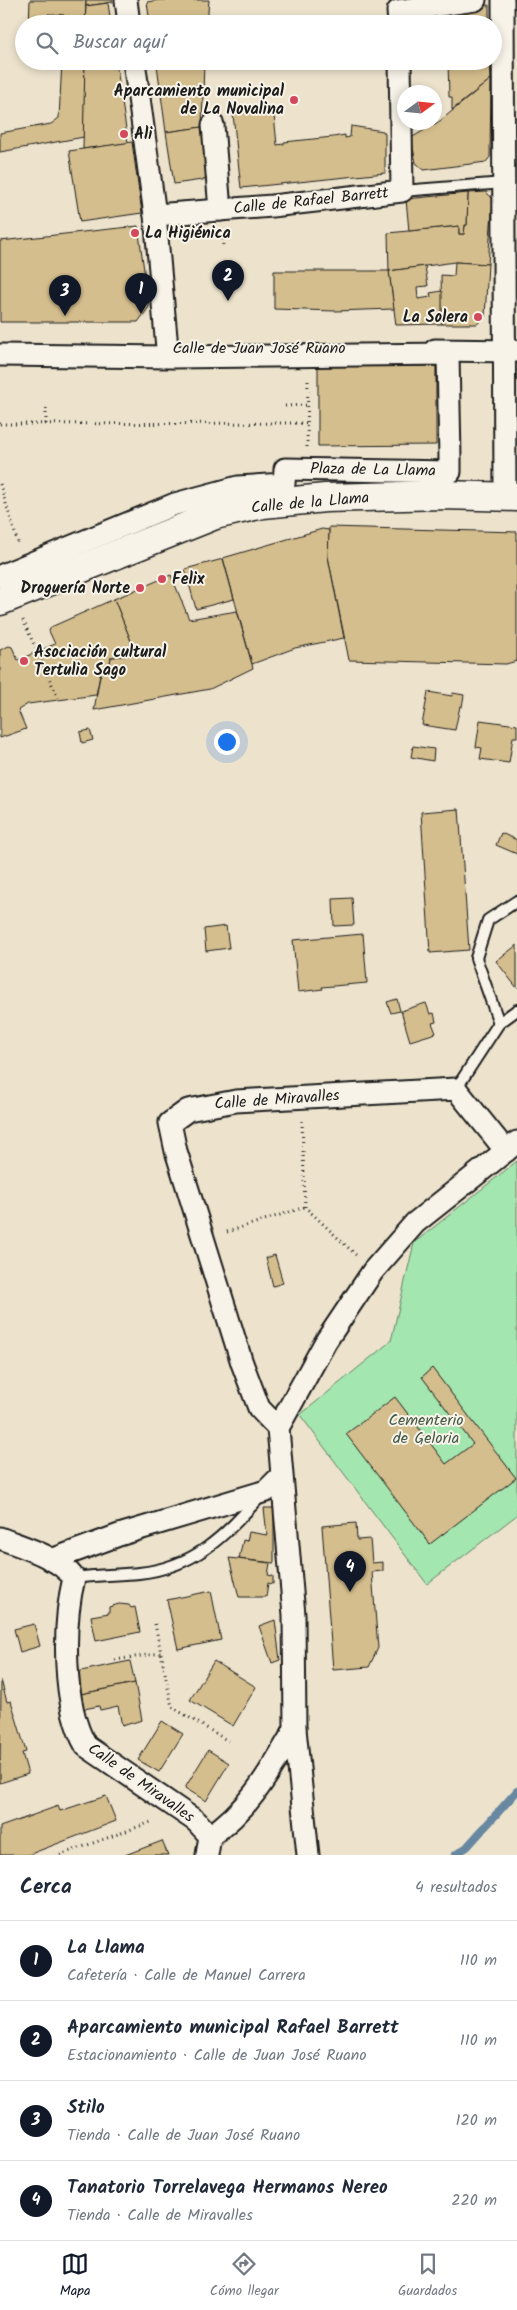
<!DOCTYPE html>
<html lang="es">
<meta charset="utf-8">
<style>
:root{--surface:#fff;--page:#f6f6f7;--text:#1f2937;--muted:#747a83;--line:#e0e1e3;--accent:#111827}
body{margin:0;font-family:Kalam,sans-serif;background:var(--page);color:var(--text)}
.compass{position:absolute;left:397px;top:85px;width:45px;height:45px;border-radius:50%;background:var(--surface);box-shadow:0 2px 8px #0003;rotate:75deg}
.you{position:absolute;left:226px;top:741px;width:18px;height:18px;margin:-12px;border:4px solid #fff;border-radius:50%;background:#1a73e8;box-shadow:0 0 0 8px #1a73e833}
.badge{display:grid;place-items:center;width:32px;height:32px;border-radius:50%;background:var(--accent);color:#fff;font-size:16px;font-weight:700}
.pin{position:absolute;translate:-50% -41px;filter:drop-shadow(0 1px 2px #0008)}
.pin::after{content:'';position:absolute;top:26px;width:18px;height:15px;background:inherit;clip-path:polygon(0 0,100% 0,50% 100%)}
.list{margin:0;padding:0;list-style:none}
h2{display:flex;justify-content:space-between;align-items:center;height:65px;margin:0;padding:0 20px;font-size:21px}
h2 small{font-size:16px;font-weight:400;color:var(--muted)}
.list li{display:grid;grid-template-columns:32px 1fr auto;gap:15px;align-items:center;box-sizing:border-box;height:80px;padding:0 20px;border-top:1px solid var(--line)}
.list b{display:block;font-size:19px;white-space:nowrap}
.list p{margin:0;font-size:16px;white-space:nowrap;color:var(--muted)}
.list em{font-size:16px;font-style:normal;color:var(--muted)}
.icon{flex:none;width:28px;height:28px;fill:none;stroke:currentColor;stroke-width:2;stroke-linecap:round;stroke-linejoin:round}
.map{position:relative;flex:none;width:517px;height:1855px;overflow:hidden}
.search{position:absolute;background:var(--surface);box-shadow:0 2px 8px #0003;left:15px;right:15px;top:15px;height:55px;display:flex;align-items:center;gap:12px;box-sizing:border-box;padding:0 18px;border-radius:28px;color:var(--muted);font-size:19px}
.sheet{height:385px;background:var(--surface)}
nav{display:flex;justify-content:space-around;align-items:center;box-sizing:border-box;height:70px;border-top:1px solid var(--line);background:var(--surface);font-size:14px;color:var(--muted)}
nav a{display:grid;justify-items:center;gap:2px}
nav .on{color:var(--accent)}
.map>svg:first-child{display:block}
.green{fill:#a4e6af;stroke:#608166}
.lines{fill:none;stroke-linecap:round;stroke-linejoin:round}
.stream{stroke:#6787a0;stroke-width:8}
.building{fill:#d5be8d;stroke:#1c1c1c}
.lane-casing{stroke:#1c1c1c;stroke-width:14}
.street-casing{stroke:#1c1c1c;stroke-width:25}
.secondary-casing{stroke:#1c1c1c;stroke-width:31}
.path{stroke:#1c1c1c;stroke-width:3;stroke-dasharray:1 4;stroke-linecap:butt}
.lane{stroke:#f7f3e8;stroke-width:10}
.street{stroke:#f7f3e8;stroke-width:21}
.secondary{stroke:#f7f3e8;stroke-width:28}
.poi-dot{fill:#d1495b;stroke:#f7f3e8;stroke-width:2}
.labels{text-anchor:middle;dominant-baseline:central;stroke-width:4;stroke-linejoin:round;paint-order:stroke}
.poi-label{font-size:16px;font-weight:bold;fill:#1c1c1c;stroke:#f7f3e8;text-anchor:start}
.street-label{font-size:16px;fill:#1c1c1c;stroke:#f7f3e8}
.park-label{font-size:16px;fill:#455948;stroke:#f7f3e8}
</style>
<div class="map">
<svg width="517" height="1855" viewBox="0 0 517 1855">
<rect width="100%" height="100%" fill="#ede3cd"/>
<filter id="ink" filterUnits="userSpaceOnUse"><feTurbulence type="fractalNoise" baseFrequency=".02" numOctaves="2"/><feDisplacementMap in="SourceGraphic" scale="10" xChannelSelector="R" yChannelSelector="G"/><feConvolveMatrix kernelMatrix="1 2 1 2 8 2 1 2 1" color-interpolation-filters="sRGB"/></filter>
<g filter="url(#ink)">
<polygon class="green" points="517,1161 517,1515 427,1584 300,1415 391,1341 414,1243"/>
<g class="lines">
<polyline class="stream" points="455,1855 467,1847 517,1791"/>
</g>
<g class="building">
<polygon points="30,0 86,0 85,24 64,24 64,15 48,14 48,24 29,24"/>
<polygon points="86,0 112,0 113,2 86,6"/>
<polygon points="159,0 209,0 207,24 150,24 147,2"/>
<polygon points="108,3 111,24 85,24 86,6"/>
<polygon points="489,5 489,24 447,24 447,12"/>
<polygon points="62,61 85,61 84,137 0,152 0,133 51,124 59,118"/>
<polygon points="85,61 116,61 128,143 83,149"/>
<polygon points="156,61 181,61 157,65"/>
<polygon points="181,61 204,61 202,127 166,132 157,65"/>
<polygon points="448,61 490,61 491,79 452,110 452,97 449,97"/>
<polygon points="491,79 490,157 486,162 424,170 416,163 411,138 440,121"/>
<polygon points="255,112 271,112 271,115 274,115 277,145 284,144 284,142 333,137 345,135 345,138 350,137 351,126 383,131 385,134 385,173 241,188 233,114"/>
<polygon points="202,127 209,179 174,184 166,132"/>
<polygon points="132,142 142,213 80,222 69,151"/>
<polygon points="486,192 493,199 488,264 455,262 389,271 388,233 459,226 459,234 464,234 465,225 467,225 468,193"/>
<polygon points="468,193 467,225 465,225 464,234 459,234 459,226 409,231 406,199"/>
<polygon points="138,226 149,307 138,322 0,322 0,241"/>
<polygon points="455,262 488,264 485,317 477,324 442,324 441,275 454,276"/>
<polygon points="425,266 428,286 417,287 418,299 431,297 430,293 442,291 442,324 396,325 389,271"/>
<polygon points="274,271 389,271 394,309 335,311 274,309"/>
<polygon points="318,366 436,366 436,445 318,446"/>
<polygon points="329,527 517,532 517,661 506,664 349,660 328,557"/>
<polygon points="322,529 329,530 328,557 344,638 295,648 252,664 223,558"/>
<polygon points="223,559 234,599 196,609 185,569"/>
<polygon points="171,575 189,619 237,611 253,668 210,689 94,710 101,670 109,668 111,657 132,655 131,641 114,599"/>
<polygon points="114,599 131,641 132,655 111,657 109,668 101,670 96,695 28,704 18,710 26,729 0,738 0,650 9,646 12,647 18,660 55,644 49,631 51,627"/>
<polygon points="428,692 452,696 453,693 464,695 462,707 460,706 455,730 422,725"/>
<polygon points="480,720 517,725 517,737 513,737 509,763 480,759 482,748 476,747"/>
<polygon points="90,730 93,740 82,743 80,732"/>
<polygon points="413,746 434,749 433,761 411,757"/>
<polygon points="459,809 469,950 430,953 421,812"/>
<polygon points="501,833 517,840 517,854 496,845"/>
<polygon points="352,898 354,925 334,926 333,899"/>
<polygon points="226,926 229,948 206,951 204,929"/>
<polygon points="363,934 367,983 322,987 323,989 298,992 293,940"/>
<polygon points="517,945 517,988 496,961"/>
<polygon points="397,999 400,1011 391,1013 387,1002"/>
<polygon points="426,1003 430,1014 434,1013 436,1022 432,1023 436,1033 410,1041 401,1011"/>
<polygon points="275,1255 283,1283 273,1286 266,1258"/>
<polygon points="432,1368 516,1478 430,1544 346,1434 395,1397 446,1464 473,1444 422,1377"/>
<polygon points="264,1508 274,1508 274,1563 239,1559 243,1540 247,1541 249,1532 267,1535"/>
<polygon points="356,1523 357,1540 370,1539 372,1563 383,1562 383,1571 372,1572 378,1648 369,1667 333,1670 322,1526"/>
<polygon points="229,1558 270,1563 268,1575 273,1576 273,1584 268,1583 266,1597 239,1597"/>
<polygon points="211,1591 221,1640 178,1649 167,1600"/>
<polygon points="119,1604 129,1605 131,1608 135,1607 140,1632 96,1641 91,1616 109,1613 109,1607"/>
<polygon points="275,1620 280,1660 272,1663 259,1626"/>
<polygon points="34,1624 40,1646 20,1652 14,1629"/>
<polygon points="130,1661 135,1683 81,1694 76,1672"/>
<polygon points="214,1661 256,1687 233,1726 190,1700"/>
<polygon points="1,1680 7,1702 11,1701 20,1731 26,1752 22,1753 28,1774 0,1783"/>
<polygon points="135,1683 142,1720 122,1726 118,1706 100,1710 99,1706 84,1709 81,1694"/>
<polygon points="162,1721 183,1734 159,1772 138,1760"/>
<polygon points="208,1750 229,1763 206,1801 185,1788"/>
<polygon points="106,1796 116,1821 28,1855 0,1855 0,1827 58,1806 60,1811"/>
<polygon points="162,1841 168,1855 125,1855"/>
</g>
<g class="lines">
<g class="lane-casing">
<g id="lane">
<polyline points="402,191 504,183"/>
<polyline points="499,1023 517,1010"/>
<polyline points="456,1089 499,1023 476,958 488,920 517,901"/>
<path d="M74,1578C96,1575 117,1575 139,1573C195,1567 223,1537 259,1498"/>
</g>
</g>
<g class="street-casing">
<g id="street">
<polyline points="126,0 129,24"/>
<polyline points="503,0 505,496"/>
<polyline points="399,24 398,11 475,0"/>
<polyline points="134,61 155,215 167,348"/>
<polyline points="213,125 220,210"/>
<polyline points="155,215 272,206 402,191 400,61"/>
<polyline points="435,350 517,351"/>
<polyline points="0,355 171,357 448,354 450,459 450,472 285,469 284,484 238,487 175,504 0,576"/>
<polyline points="278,1428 259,1408 242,1363 176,1151 170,1123 188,1110 236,1101 456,1089 506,1151"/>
<path d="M0,1538C25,1548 57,1556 74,1578C63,1623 62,1705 86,1746L196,1821L210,1836L207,1855"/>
<polyline points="51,1560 119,1535 266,1491 281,1476"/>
<path d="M210,1836C251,1808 270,1771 295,1729"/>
<polyline points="308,1855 295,1729 294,1615 278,1428 326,1341 373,1271 415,1223 517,1142"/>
</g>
</g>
<g class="secondary-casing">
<polyline id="secondary" points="0,601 215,515 263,504 325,498 443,495 517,497"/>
</g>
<g class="path">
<polyline points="222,234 223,246"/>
<polyline points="285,406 308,405"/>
<polyline points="0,424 308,423"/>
<polyline points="46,424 46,404"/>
<polyline points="307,447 308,378"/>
<polyline points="0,484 18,543"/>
<polyline points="23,620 58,698"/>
<polyline points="302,1121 305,1207 356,1255"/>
<polyline points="227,1232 305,1207"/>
<polyline points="155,1624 172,1707 228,1741"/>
<polyline points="115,1660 161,1653"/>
<polyline points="60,1855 154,1821"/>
</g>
<use href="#lane" class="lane"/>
<use href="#street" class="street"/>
<use href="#secondary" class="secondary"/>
</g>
</g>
<g class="poi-dot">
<circle cx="294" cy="100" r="5"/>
<circle cx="124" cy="134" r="5"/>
<circle cx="135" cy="233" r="5"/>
<circle cx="478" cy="317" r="5"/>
<circle cx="162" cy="579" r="5"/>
<circle cx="140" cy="588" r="5"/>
<circle cx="24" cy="661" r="5"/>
</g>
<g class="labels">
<g class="poi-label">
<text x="284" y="91" text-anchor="end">Aparcamiento municipal<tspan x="284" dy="18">de La Novalina</tspan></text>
<text x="134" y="134">Ali</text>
<text x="145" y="233">La Higiénica</text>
<text x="468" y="317" text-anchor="end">La Solera</text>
<text x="172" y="579">Felix</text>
<text x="130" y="588" text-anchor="end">Droguería Norte</text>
<text x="34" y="652">Asociación cultural<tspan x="34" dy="18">Tertulia Sago</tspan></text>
</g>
<g class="street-label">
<text transform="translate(311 201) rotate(-6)">Calle de Rafael Barrett</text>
<text x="259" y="348">Calle de Juan José Ruano</text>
<text transform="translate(373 470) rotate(1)">Plaza de La Llama</text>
<text transform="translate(310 503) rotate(-5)">Calle de la Llama</text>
<text transform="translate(277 1100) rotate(-4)">Calle de Miravalles</text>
<text transform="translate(141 1783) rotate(35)">Calle de Miravalles</text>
</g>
<g class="park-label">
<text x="426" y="1420">Cementerio<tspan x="426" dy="18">de Geloria</tspan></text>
</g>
</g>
</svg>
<svg class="compass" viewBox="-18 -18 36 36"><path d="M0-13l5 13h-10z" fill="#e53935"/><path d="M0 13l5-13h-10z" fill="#747a83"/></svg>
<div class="you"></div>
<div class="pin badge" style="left:141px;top:314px">1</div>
<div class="pin badge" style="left:228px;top:301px">2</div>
<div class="pin badge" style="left:65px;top:316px">3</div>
<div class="pin badge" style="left:350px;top:1592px">4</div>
<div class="search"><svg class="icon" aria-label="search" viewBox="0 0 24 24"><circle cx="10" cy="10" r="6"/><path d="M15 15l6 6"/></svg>Buscar aquí</div>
</div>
<section class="sheet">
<h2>Cerca<small>4 resultados</small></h2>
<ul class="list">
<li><span class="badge">1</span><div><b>La Llama</b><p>Cafetería · Calle de Manuel Carrera</p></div><em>110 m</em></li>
<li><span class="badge">2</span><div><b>Aparcamiento municipal Rafael Barrett</b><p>Estacionamiento · Calle de Juan José Ruano</p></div><em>110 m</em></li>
<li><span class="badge">3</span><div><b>Stilo</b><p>Tienda · Calle de Juan José Ruano</p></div><em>120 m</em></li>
<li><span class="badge">4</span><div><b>Tanatorio Torrelavega Hermanos Nereo</b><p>Tienda · Calle de Miravalles</p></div><em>220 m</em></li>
</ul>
</section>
<nav>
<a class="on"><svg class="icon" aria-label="map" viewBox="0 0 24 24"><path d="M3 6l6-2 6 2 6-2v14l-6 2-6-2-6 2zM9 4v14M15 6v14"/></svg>Mapa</a>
<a><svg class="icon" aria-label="directions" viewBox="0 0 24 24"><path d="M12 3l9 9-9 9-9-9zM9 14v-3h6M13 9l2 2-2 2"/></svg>Cómo llegar</a>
<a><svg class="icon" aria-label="saved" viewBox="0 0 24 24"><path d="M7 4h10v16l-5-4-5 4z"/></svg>Guardados</a>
</nav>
